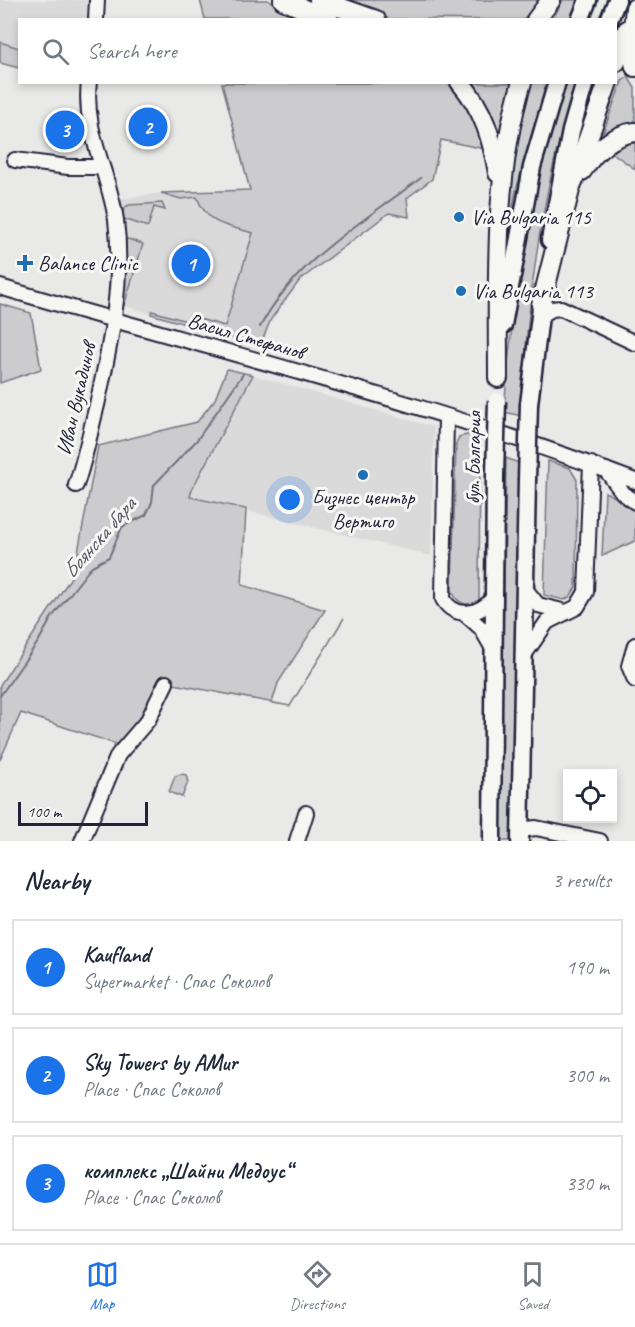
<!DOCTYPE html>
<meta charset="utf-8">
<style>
:root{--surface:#fff;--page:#f2f2f3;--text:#1f2937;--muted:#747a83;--line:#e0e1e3;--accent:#1a73e8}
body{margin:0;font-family:Caveat,sans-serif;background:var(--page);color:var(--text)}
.controls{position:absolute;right:18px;bottom:18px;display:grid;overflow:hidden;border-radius:0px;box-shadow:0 3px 9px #0003}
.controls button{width:54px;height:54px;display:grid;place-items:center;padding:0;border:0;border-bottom:2px solid var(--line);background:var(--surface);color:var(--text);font:30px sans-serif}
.scale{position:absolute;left:18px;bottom:15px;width:130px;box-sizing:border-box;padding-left:6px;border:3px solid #22223b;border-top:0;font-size:16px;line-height:21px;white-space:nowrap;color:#22223b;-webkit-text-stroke:4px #f6f6f2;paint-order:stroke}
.you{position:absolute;left:290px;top:500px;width:21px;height:21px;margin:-15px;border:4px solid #fff;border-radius:50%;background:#1a73e8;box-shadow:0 0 0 9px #1a73e833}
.badge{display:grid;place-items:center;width:39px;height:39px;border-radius:50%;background:var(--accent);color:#fff;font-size:20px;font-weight:700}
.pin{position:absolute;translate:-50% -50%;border:3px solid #fff;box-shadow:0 2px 6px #0006}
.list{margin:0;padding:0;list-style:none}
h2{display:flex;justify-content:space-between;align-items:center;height:78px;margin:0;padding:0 24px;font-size:26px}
h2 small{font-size:20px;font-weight:400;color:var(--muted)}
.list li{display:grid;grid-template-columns:39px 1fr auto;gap:18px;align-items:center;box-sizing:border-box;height:96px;margin:0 12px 12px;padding:0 12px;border:2px solid var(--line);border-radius:0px}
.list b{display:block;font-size:22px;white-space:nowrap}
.list p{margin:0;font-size:20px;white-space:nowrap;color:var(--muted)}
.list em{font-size:20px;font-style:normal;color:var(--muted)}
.icon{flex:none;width:33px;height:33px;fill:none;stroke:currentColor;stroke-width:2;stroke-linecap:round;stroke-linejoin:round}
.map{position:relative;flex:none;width:635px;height:841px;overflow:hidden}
.search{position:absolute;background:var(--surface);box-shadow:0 3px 9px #0003;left:18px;right:18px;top:18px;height:66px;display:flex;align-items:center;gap:15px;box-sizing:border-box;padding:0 21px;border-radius:0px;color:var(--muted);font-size:22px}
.sheet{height:402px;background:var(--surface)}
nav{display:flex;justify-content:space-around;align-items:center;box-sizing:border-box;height:84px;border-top:2px solid var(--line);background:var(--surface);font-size:16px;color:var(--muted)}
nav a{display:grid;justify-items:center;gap:3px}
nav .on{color:var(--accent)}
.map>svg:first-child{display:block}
.built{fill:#dadada}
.green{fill:#ccccce;stroke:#777784;stroke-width:1.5}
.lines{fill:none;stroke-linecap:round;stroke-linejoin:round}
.stream{stroke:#71717f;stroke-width:2}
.minor-casing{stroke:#22223b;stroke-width:18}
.major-casing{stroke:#22223b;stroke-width:21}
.highway-casing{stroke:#22223b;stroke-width:22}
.minor{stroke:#f6f6f2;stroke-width:14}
.major{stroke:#f6f6f2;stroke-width:16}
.highway{stroke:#f6f6f2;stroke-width:18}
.major-bridge-casing{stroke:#22223b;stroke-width:21;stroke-linecap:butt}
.major-bridge{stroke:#f6f6f2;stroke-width:16}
.poi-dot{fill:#1f6fb2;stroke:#f6f6f2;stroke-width:2}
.labels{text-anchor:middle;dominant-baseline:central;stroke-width:6;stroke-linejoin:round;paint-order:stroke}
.poi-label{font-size:21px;fill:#22223b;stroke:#f6f6f2;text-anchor:start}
.street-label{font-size:21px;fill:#22223b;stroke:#f6f6f2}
.water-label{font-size:22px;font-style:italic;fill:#565668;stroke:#f6f6f2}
</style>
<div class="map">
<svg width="635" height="841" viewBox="0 0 635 841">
<rect width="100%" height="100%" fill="#e9e9e7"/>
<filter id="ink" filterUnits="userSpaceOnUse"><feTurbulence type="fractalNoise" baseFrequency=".0167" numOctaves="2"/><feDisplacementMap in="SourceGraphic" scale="12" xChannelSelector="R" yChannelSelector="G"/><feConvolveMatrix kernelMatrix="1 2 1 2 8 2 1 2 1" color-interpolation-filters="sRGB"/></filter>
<g filter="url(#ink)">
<g class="built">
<polygon points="0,0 90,0 91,8 89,19 20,20 19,48 0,42"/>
<polygon points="250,190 262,238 232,338 124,306 119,199 161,193"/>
<polygon points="253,375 434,427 431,556 190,497 192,489"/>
</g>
<g class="green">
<polygon points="200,0 268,0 299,19 205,19"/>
<polygon points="330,0 539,0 523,20 390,19"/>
<polygon points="563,0 578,0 570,19 553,19"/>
<polygon points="0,42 19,48 19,68 0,63"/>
<polygon points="628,77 635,88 635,127 600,141 622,81"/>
<path d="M222,83H451L466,98L485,149L441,140L432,179L407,198L409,217L389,213L300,280L271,319L260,346L151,314L152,311L190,322L192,317L225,326L253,233C226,225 208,226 197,197L181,199L161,193L250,190Z"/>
<polygon points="468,83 511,83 500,129 495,130"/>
<polygon points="529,83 547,83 516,191 509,228 506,225 514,145"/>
<path d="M563,83H576C541,191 526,302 522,416L504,412C512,297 530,193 563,83Z"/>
<polygon points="635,138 635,169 607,149"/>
<polygon points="162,203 165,210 154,207 148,227 124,219 122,216 124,208 129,205"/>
<polygon points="128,239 143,244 124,306 122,241"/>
<polygon points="0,304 31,313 41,369 0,383"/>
<polygon points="227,369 253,375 192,489 190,497 246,509 242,585 325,610 278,683 272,703 290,706 344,618 290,706 174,684 119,745 21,713 0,760 0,685 74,573 98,446 197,422 215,399"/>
<path d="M471,434L480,437L479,603C466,607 456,603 452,590L456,444L459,437Z"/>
<polygon points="506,458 521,464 514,841 500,841"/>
<polygon points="548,461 570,468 577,480 576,587 570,597 564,600 544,595"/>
<polygon points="605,492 635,507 635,541 602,556"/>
<polygon points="181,774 186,775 188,782 182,797 169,792 175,776"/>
</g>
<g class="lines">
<g class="stream">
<path d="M260,327C296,260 361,223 421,178"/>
<polyline points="0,696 38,642 52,617 92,566 109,557 122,527 146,515 152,502 154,485 197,440 243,374"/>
</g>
<g class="minor-casing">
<g id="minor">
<polyline points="96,20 97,0"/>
<polyline points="15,160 68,167 101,167"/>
<path d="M0,287C212,350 429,402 635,481"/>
<polyline points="540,316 552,309 561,308 635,343"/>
<path d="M446,417L443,599C455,620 480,615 493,598"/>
<polyline points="606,470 623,493 635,502"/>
<path d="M76,485C85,459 90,432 97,405C110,346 124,282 116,220C109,172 83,132 89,82"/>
<polyline points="526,590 538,605 566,612"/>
<polyline points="464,613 481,628 492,647"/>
<polyline points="635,645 629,666 635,680"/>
<polyline points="524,655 547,622 577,607 586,592 591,464"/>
<polyline points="520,830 536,828 600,841"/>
<polyline points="82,841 118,755 148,720 166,683"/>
<polyline points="297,841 306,813"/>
</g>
</g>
<g class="major-casing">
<g id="major">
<polyline points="580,20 588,0"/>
<polyline points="609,20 617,0"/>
<polyline points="550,240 571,131 585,82"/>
<polyline points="503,325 532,167 557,82"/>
<polyline points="529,404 543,292"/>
<polyline points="492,841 495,475"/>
<polyline points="520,841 527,480"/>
</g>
</g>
<g class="highway-casing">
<g id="highway">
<polyline points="283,0 329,20"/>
<polyline points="319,0 376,20"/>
<polyline points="635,8 631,47 635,67"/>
<polyline points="536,20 551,0"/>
<polyline points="616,62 627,30"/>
<path d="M460,82C484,110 492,139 498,173"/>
<path d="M582,171C594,152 612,135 635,132"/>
<polyline points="541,305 570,190 608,82"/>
<path d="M498,378C498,280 493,176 522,82"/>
</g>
</g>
<use href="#minor" class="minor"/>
<use href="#major" class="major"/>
<use href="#highway" class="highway"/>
<g class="major-bridge-casing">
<g id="major-bridge">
<polyline points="495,475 497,401"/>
<polyline points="527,480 529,404"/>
</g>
</g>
<use href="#major-bridge" class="major-bridge"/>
</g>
</g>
<g class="poi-dot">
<circle cx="459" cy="217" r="6"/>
<path d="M22 254h6v6h6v6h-6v6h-6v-6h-6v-6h6z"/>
<circle cx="461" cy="291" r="6"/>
<circle cx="363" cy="475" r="6"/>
</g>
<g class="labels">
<g class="poi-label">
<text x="471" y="217">Via Bulgaria 115</text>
<text x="38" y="263">Balance Clinic</text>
<text x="473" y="291">Via Bulgaria 113</text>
<text x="363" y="497" text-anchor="middle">Бизнес център<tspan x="363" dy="24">Вертиго</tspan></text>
</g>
<g class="street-label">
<text transform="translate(246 336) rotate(16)">Васил Стефанов</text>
<text transform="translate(76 399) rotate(-77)">Иван Вукадинов</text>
<text transform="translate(473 458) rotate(-89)">бул. България</text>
</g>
<g class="water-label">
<text transform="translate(99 538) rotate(-49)">Боянска бара</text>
</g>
</g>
</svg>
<div class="controls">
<button><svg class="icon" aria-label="locate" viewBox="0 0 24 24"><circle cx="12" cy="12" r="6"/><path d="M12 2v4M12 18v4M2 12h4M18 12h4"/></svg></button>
</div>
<div class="scale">100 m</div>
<div class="you"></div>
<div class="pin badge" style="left:191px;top:264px">1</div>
<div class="pin badge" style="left:148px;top:127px">2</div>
<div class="pin badge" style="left:65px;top:130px">3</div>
<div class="search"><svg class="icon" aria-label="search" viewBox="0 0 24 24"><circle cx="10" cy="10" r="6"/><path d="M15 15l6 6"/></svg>Search here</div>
</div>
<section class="sheet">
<h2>Nearby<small>3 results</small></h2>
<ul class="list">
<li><span class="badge">1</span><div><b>Kaufland</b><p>Supermarket · Спас Соколов</p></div><em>190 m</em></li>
<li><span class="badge">2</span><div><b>Sky Towers by AMur</b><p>Place · Спас Соколов</p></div><em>300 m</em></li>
<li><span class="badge">3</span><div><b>комплекс „Шайни Медоус“</b><p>Place · Спас Соколов</p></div><em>330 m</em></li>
</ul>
</section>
<nav>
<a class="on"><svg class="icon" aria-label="map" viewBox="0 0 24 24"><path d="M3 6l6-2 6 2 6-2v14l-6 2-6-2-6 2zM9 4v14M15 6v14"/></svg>Map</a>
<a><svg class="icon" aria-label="directions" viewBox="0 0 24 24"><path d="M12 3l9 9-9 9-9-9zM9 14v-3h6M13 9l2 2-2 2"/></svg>Directions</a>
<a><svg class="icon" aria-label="saved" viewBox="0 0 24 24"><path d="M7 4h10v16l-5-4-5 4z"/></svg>Saved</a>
</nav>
